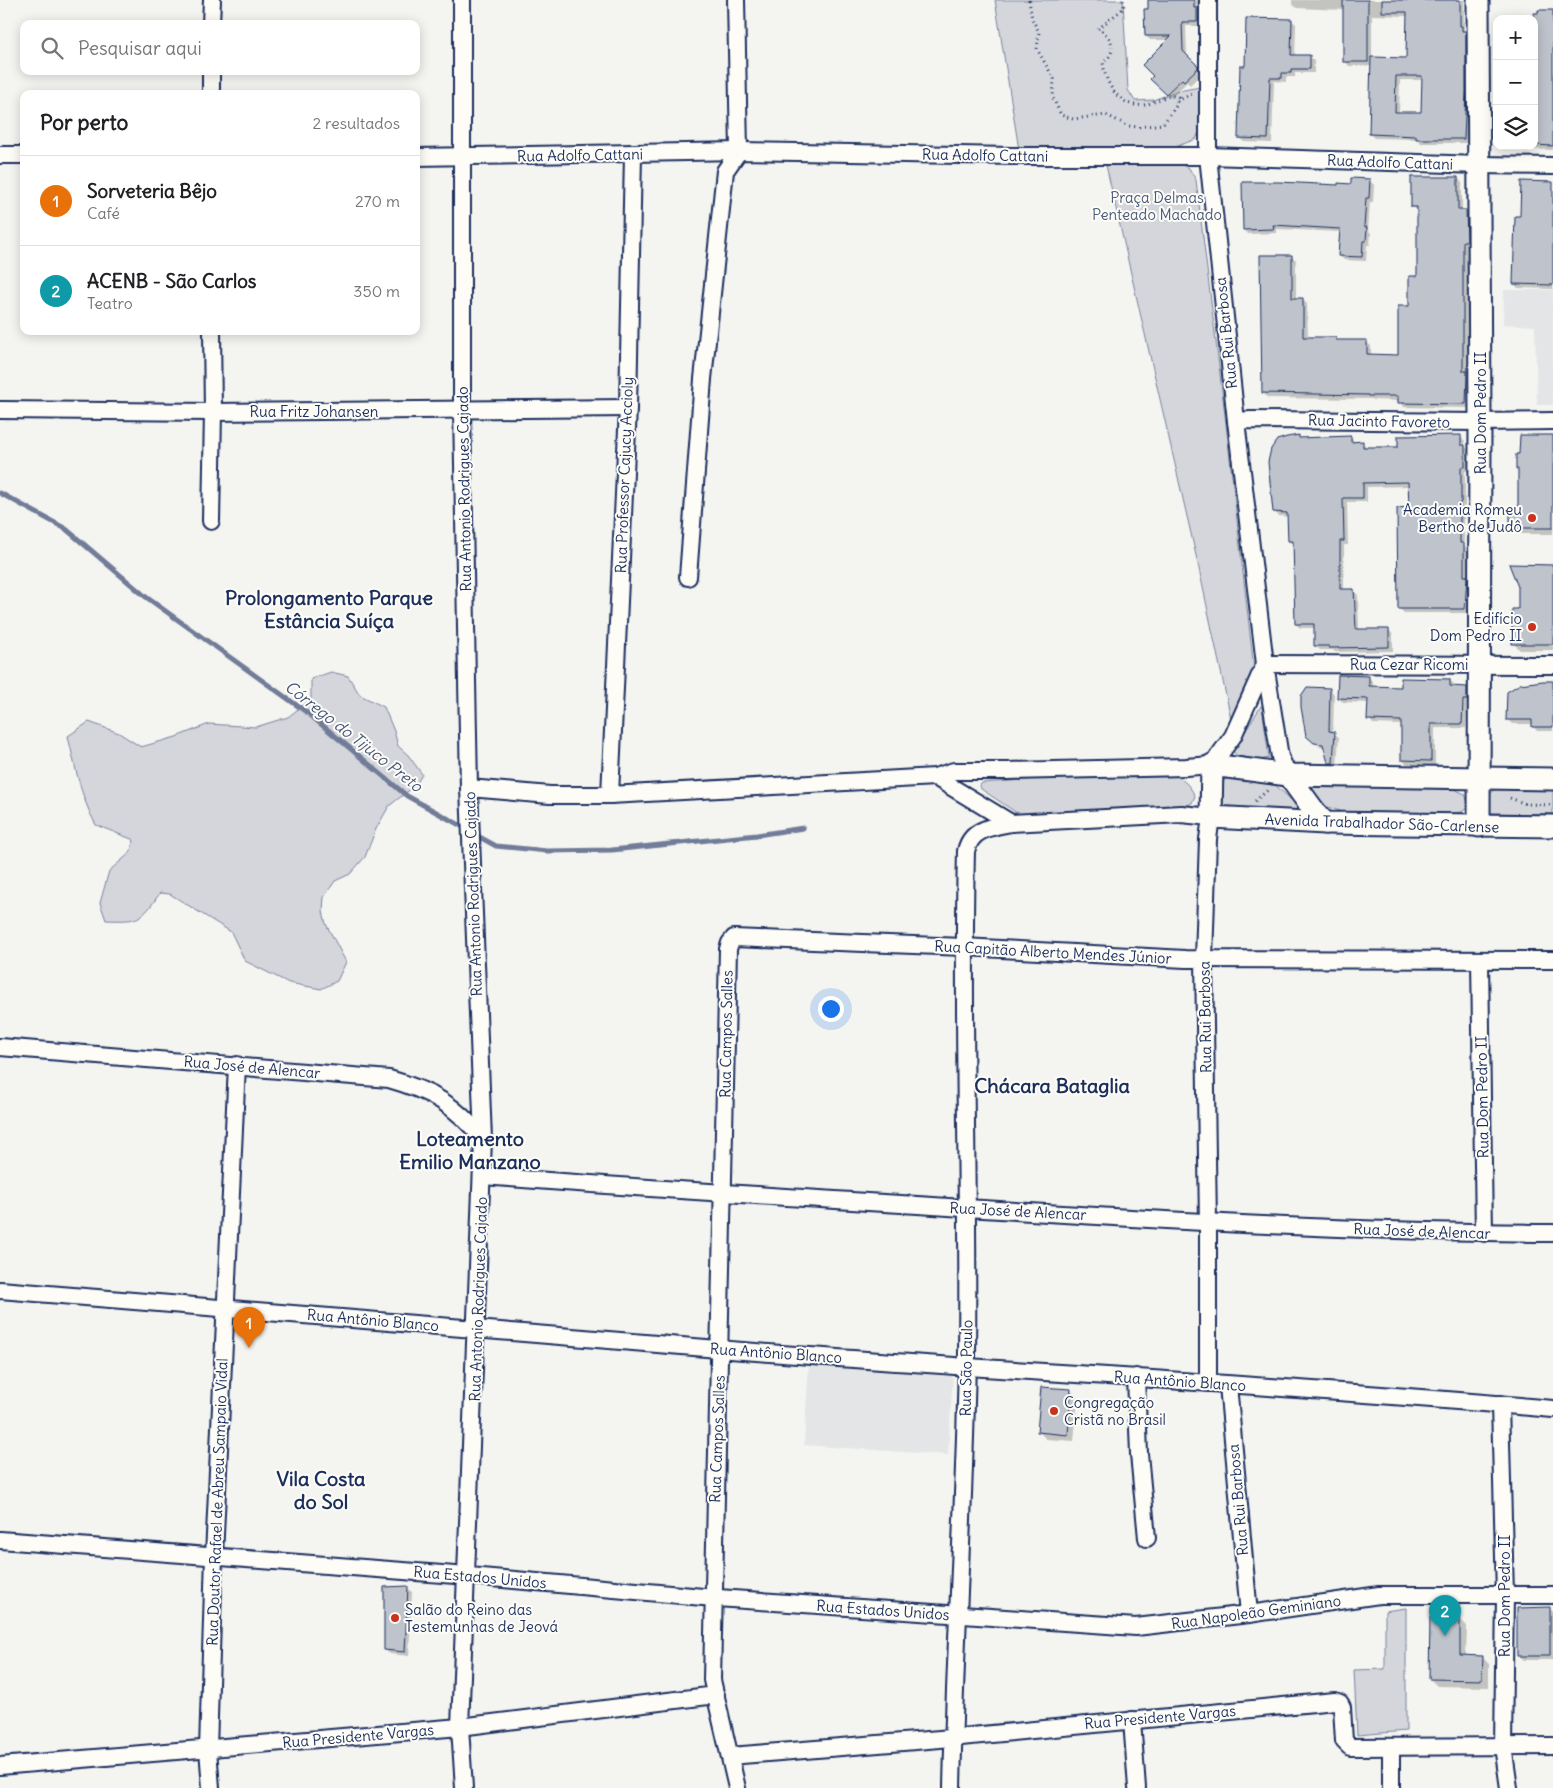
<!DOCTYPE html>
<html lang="pt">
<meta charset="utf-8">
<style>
:root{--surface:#fff;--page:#f2f2f2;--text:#202124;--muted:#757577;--line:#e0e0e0;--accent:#c8321e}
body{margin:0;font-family:Delius,sans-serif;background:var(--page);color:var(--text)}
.controls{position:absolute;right:15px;top:15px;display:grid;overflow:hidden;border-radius:10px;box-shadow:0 2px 12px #0003}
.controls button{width:45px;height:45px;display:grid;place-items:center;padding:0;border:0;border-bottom:1px solid var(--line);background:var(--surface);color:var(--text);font:25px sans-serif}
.you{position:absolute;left:830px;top:1008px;width:18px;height:18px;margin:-12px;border:4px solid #fff;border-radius:50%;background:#1a73e8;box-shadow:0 0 0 8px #1a73e833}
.badge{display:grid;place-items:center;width:32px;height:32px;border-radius:50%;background:var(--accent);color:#fff;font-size:16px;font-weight:700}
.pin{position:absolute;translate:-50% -41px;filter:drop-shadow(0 1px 2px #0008)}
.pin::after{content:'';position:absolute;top:26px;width:18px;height:15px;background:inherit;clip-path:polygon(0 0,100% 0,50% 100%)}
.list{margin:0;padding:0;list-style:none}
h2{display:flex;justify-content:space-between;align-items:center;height:65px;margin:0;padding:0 20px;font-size:21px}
h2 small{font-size:16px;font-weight:400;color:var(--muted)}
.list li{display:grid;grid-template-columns:32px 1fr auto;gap:15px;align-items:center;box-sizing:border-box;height:90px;padding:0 20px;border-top:1px solid var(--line)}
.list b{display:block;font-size:19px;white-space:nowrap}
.list p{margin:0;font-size:16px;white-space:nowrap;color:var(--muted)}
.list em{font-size:16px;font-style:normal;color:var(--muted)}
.icon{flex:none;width:28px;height:28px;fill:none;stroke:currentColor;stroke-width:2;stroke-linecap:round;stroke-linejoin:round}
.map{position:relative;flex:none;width:1553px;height:1788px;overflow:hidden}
.search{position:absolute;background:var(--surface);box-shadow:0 2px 12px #0003;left:20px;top:20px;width:400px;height:55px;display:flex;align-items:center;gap:12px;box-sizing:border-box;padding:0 18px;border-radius:10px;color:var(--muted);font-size:19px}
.panel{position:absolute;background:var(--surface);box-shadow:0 2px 12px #0003;left:20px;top:90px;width:400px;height:245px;border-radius:10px}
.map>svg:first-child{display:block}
.built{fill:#e4e5e6}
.green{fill:#d4d6db;stroke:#78829c}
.shadow{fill:#0003;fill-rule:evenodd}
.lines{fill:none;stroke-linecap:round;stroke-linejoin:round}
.stream{stroke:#717c98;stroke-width:5}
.building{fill:#bfc3cc;stroke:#1b2f5e;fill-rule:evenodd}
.minor-casing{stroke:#1b2f5e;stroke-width:20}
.major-casing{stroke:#1b2f5e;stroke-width:25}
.path{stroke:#1b2f5e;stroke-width:3;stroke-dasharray:1 4;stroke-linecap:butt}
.minor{stroke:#fdfcf7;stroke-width:16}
.major{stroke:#fdfcf7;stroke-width:21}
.poi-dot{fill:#c8321e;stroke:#fdfcf7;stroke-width:2}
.labels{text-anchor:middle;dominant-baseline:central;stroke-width:4;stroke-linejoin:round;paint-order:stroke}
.street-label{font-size:15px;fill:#1b2f5e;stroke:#fdfcf7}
.park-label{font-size:15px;fill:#49597d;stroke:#fdfcf7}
.poi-label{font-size:15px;fill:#1b2f5e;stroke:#fdfcf7;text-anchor:end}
.water-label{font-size:16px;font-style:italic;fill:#46567b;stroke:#fdfcf7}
.district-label{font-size:20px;font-weight:bold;fill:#1b2f5e;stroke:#fdfcf7}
</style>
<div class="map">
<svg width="1553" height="1788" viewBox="0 0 1553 1788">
<rect width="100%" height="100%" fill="#f4f4f1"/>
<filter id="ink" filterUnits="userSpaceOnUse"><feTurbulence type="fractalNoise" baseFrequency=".02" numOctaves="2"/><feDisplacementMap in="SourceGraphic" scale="10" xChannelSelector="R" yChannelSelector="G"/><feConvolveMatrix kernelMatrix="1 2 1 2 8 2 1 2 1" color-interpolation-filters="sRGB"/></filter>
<g filter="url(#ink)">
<g class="built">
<polygon points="1504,290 1553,290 1553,405 1537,405 1535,326 1503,324"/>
<polygon points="809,1364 953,1374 948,1455 804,1445"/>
</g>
<g class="green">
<polygon points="995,0 1123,0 1128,90 1135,101 1153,100 1178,91 1200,87 1201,127 1196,139 1170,149 1019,150"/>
<polygon points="1179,164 1189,168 1196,180 1225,415 1254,669 1246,692 1231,719 1198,564 1106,165"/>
<path d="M331,672L348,676L360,695L384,707L394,731L398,746L408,755L422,774L416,785L389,806L376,829L365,857L350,874L335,881L324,897L323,911L326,924L346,962L337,981L321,989L289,983L245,961L231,932L170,894L160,893C141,921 139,921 106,920L100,903L109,871L130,853L134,840L96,825C81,798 75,766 68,736L89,722L119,733L141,747L176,737L209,724L256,727L288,717L311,699V679Z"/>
<polygon points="1261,706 1262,706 1269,758 1260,760 1237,756 1233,751"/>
<path d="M1170,773C1182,778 1189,784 1195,796L1192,803L1188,805L1030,816L1017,813L981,789L980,785L982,783L1095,775Z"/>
<polygon points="1228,778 1273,783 1299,807 1301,812 1226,807 1220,803 1219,784"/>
<polygon points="1322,786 1454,789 1465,794 1469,806 1462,812 1454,813 1343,812 1322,805 1309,789 1311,787"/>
<polygon points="1498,788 1553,789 1553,814 1491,813 1489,809 1489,794"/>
<polygon points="1406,1608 1406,1731 1357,1735 1354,1670 1385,1669 1385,1611"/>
</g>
<g class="shadow">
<polygon points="1149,0 1200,0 1201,26 1186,26 1187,56 1202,73 1190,85 1187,82 1171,98 1152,79 1169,40 1150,40 1146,36"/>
<path d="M1292,0H1471L1464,1V30L1470,37V97L1468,143H1421L1418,139L1374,138L1370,134L1372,66H1349L1345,61L1344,10L1297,8L1292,4ZM1372,15L1408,16V59L1372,58ZM1400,80H1423L1422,114L1399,113Z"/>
<polygon points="1553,11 1553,150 1522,149 1519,146 1534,146 1534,19 1526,19 1526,16"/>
<polygon points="1291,20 1296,24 1295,56 1309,56 1314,61 1314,73 1295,73 1295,77 1286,77 1286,82 1274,81 1272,143 1244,142 1239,138 1246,68"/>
<polygon points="1458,178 1462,183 1462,211 1466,211 1471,216 1471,245 1468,245 1467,314 1467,372 1471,377 1470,408 1404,407 1399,401 1374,400 1372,399 1268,398 1263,393 1291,256 1296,260 1296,299 1302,299 1307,304 1308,338 1335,339 1338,341 1366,342 1371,346 1371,355 1399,356 1418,277 1417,211 1412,207"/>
<polygon points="1370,181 1374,185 1373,202 1370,202 1368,230 1371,233 1370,245 1367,245 1366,261 1344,260 1339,255 1341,232 1277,229 1277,233 1248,234 1244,230 1340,186 1352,185"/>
<polygon points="1553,183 1553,289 1518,288 1514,284 1522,217"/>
<polygon points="1298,437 1300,439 1350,437 1355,442 1362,443 1367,447 1399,449 1460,437 1465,441 1465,446 1469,451 1469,471 1465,471 1465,506 1464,506 1464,545 1468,549 1468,579 1471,582 1469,613 1404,613 1399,608 1410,509 1410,486 1367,487 1367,502 1347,502 1348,545 1344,545 1344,590 1353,590 1358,595 1359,630 1389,630 1393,635 1393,651 1335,652 1333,650 1320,650 1315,645 1315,628 1300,628 1296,624 1293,545 1289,541 1289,517 1279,516 1274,512"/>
<polygon points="1553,437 1553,534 1518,534 1511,527"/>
<polygon points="1553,566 1553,650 1520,650 1513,643 1519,611"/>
<polygon points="1368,677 1373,682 1373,687 1403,688 1449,680 1454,684 1454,688 1466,688 1471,692 1471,704 1467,704 1466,728 1435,728 1435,765 1407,764 1402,760 1402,725 1373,724 1369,719 1369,703 1343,702 1338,698"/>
<polygon points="1553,682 1553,731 1537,731 1533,726 1533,724 1512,724 1507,719"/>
<polygon points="1330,689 1334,694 1333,733 1339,737 1337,767 1334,767 1329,762 1325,748 1320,747 1308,735"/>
<polygon points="1071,1391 1078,1398 1074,1441 1046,1439 1039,1432"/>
<polygon points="407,1587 412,1592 409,1656 390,1654 385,1650"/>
<polygon points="1549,1608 1553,1612 1553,1660 1523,1660 1518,1655"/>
<polygon points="1460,1619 1467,1626 1466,1656 1482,1657 1489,1664 1489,1687 1437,1686 1430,1679"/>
</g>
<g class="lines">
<g class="stream">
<polyline points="0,493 66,529 146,597 309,714 407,796 467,829"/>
<polyline points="474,834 496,846 547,851 612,850 757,835 803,828"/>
</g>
</g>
<g class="building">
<polygon points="1148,0 1194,0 1194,8 1197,8 1197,22 1182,22 1183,51 1198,66 1198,68 1184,81 1182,79 1166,94 1150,79 1153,76 1142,65 1171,36 1145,36 1144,9 1148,9"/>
<rect x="1343" y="0" width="25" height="62"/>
<path d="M1382,0H1460V26H1462V31H1466V91L1464,139H1416V136L1369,134L1371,57L1406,58L1407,12H1382ZM1396,76H1422L1421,112H1395Z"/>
<polygon points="1538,10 1553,10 1553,146 1534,145 1534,13 1538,13"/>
<polygon points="1246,18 1292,19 1291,55 1310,55 1310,69 1291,69 1291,73 1282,73 1282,78 1270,78 1268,139 1238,138 1240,66 1245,66"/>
<polygon points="1411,177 1458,177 1458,210 1466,210 1467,241 1463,241 1463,371 1467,371 1466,404 1398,403 1398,396 1368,396 1368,395 1262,393 1260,255 1292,255 1292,298 1303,298 1303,337 1336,337 1336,340 1367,340 1367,354 1398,355 1398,306 1409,306 1409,276 1417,276 1417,207 1411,207"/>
<polygon points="1351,178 1370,179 1369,198 1366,198 1364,227 1367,227 1366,241 1363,241 1362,257 1338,256 1340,229 1273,225 1274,229 1243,230 1242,182 1279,182 1338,185 1338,183 1351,184"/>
<polygon points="1521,181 1553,182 1553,285 1513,284 1515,216 1520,216"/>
<polygon points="1299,435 1299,438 1351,436 1351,442 1363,441 1363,447 1398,447 1398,436 1461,435 1461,445 1465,445 1465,467 1461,467 1461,502 1460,502 1460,543 1464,543 1464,576 1467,576 1465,609 1398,609 1397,508 1409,507 1408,482 1363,483 1363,498 1343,498 1344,541 1340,541 1340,589 1354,589 1356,629 1389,629 1389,647 1329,648 1329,646 1314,646 1314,624 1295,624 1293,541 1288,541 1287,513 1273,512 1268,462 1271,449 1277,440 1287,437"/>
<polygon points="1520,435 1553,435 1553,528 1510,528 1510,507 1518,507 1518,469 1516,469 1516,454 1519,454"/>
<polygon points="1509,564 1553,565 1553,644 1512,644 1512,609 1518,609 1518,587"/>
<polygon points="1338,675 1369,676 1369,686 1401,687 1401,678 1450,679 1450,686 1467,687 1467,700 1463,700 1462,724 1431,724 1431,761 1401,760 1401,721 1367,720 1368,699 1337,698"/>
<polygon points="1543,681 1553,681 1553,727 1532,727 1532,720 1506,720 1507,692 1520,684"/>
<polygon points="1307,687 1330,688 1329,731 1335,732 1333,763 1328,763 1323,744 1314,743 1306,736 1301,707 1301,696"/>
<polygon points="1041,1387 1071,1389 1068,1435 1037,1432"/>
<polygon points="408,1586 405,1652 384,1650 384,1587"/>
<polygon points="1550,1607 1550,1656 1517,1656 1517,1608"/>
<polygon points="1430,1617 1460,1618 1460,1655 1483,1656 1482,1680 1429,1679"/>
</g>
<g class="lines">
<g class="minor-casing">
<g id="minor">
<polyline points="462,0 462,410 469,788 483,1139 460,1727 464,1788"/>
<polyline points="1208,0 1208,156 1236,421 1265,664 1280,757 1288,775"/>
<polyline points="211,24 212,0"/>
<polyline points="211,94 211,71"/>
<polyline points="0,155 24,155"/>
<polyline points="416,157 739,151 1012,156 1208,156 1479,165 1553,166"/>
<polyline points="0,410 213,412 628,408"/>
<polyline points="1236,421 1251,420 1480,422 1553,421"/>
<polyline points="211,521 213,412 212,331"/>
<polyline points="688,577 703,379 725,171 739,151 736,0"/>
<polyline points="1265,664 1553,665"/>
<polyline points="935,777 1011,823"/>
<polyline points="469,788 550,795 610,795 935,777 954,771 1007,771 1186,767 1212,765 1233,736 1265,664"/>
<polyline points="610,795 628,408 633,154"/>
<polyline points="1480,960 1484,1233"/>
<path d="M0,1047L389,1079C432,1091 455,1105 483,1139"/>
<path d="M483,1176C649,1189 816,1199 983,1209C1173,1221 1363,1232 1553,1233"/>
<path d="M0,1290C239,1308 478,1331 718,1349C996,1371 1275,1384 1553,1409"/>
<polyline points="1136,1377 1139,1454 1147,1538"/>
<polyline points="1228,1385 1249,1614"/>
<polyline points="1500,1404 1505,1595 1503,1746 1509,1788"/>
<polyline points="0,1540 481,1577 703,1597 1136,1627 1249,1614 1379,1595 1553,1595"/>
<polyline points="1132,1720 1137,1788"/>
<polyline points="1391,1748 1391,1788"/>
<polyline points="730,1756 940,1739 1335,1701 1340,1703 1342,1707 1344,1741 1350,1747 1553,1746"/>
<polyline points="0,1766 460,1727 716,1695"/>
<polyline points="211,1788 208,1749 214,1556 237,1065"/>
<polyline points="737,1788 712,1680 728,949 730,943 734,938 964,947 1185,959 1553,960"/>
<path d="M952,1788C955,1644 965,1499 967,1355C969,1187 962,1019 966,851C971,829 991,827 1011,823L1181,814L1211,817L1208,839L1204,958L1208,1223V1383"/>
</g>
</g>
<g class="major-casing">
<g id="major">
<polyline points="1478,0 1480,422 1479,826"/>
<polyline points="1288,775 1315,812 1325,823"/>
<polyline points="1553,779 1288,775 1212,765 1211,817 1325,823 1553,826"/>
</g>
</g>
<g class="path">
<path d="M1029,0L1032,19L1039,32L1037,49L1054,79L1053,98L1061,115L1073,119L1106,115L1129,126L1138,127L1163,124L1176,106L1178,97C1166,93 1156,103 1144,105C1119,108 1105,84 1103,62C1118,53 1113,35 1098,29L1124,8L1123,0"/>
<polyline points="1177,101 1194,93"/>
<polyline points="1510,798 1526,804 1553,805"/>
<polyline points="1255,801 1268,790"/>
</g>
<use href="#minor" class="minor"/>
<use href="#major" class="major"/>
</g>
</g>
<g class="poi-dot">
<circle cx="1532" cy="518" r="5"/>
<circle cx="1532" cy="627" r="5"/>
<circle cx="1054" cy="1411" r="5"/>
<circle cx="395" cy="1618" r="5"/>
</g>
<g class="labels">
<g class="street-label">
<text transform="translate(580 155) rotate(-1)">Rua Adolfo Cattani</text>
<text transform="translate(985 155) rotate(1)">Rua Adolfo Cattani</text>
<text transform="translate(1390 162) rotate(2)">Rua Adolfo Cattani</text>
<text transform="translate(1226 333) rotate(-96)">Rua Rui Barbosa</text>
<text x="314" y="411">Rua Fritz Johansen</text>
<text transform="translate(1480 413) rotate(-90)">Rua Dom Pedro II</text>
<text transform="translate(1379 421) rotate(1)">Rua Jacinto Favoreto</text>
<text transform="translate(624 475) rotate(-88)">Rua Professor Cajucy Accioly</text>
<text transform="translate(464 489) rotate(-91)">Rua Antonio Rodrigues Cajado</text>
<text x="1409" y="664">Rua Cezar Ricomi</text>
<text transform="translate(1382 823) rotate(2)">Avenida Trabalhador São-Carlense</text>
<text transform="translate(473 894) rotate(-92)">Rua Antonio Rodrigues Cajado</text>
<text transform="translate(1053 952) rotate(3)">Rua Capitão Alberto Mendes Júnior</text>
<text transform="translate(1205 1017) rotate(-91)">Rua Rui Barbosa</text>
<text transform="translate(726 1034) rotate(-89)">Rua Campos Salles</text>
<text transform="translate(252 1067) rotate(5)">Rua José de Alencar</text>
<text transform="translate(1482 1097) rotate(-91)">Rua Dom Pedro II</text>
<text transform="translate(1018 1211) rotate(3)">Rua José de Alencar</text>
<text transform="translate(1422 1231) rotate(2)">Rua José de Alencar</text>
<text transform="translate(478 1299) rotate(-88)">Rua Antonio Rodrigues Cajado</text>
<text transform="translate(373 1320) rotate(5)">Rua Antônio Blanco</text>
<text transform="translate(776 1353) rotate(4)">Rua Antônio Blanco</text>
<text transform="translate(966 1368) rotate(-89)">Rua São Paulo</text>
<text transform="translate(1180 1381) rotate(4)">Rua Antônio Blanco</text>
<text transform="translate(717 1439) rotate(-88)">Rua Campos Salles</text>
<text transform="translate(1238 1500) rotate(-95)">Rua Rui Barbosa</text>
<text transform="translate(217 1502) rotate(-88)">Rua Doutor Rafael de Abreu Sampaio Vidal</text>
<text transform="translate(480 1577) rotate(5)">Rua Estados Unidos</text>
<text transform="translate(1504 1596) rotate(-90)">Rua Dom Pedro II</text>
<text transform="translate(883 1610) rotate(4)">Rua Estados Unidos</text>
<text transform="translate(1256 1612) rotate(-8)">Rua Napoleão Geminiano</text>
<text transform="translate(1160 1717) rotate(-5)">Rua Presidente Vargas</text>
<text transform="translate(358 1736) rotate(-5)">Rua Presidente Vargas</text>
</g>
<g class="park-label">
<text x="1157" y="197">Praça Delmas<tspan x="1157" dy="17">Penteado Machado</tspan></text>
</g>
<g class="poi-label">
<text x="1522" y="509">Academia Romeu<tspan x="1522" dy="17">Bertho de Judô</tspan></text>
<text x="1522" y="618">Edifício<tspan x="1522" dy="17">Dom Pedro II</tspan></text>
<text x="1064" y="1402" text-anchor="start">Congregação<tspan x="1064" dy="17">Cristã no Brasil</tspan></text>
<text x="405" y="1609" text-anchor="start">Salão do Reino das<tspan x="405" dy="17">Testemunhas de Jeová</tspan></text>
</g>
<g class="water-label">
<text transform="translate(354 736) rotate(38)">Córrego do Tijuco Preto</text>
</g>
<g class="district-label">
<text x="329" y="597">Prolongamento Parque<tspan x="329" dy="23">Estância Suíça</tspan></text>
<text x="1052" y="1085">Chácara Bataglia</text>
<text x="470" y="1138">Loteamento<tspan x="470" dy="23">Emilio Manzano</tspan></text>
<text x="321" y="1478">Vila Costa<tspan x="321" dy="23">do Sol</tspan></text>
</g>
</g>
</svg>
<div class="controls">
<button>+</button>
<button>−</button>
<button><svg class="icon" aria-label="layers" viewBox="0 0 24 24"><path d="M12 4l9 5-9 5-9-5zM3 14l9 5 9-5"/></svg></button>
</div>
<div class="you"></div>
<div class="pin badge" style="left:249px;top:1348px;background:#e8710a">1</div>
<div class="pin badge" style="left:1445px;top:1636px;background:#0f9aa8">2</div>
<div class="search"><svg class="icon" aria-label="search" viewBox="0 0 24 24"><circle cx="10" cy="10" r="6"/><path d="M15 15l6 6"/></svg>Pesquisar aqui</div>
<section class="panel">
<h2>Por perto<small>2 resultados</small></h2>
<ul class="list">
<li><span class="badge" style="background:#e8710a">1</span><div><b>Sorveteria Bêjo</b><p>Café</p></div><em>270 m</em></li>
<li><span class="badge" style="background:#0f9aa8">2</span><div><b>ACENB - São Carlos</b><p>Teatro</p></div><em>350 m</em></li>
</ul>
</section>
</div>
